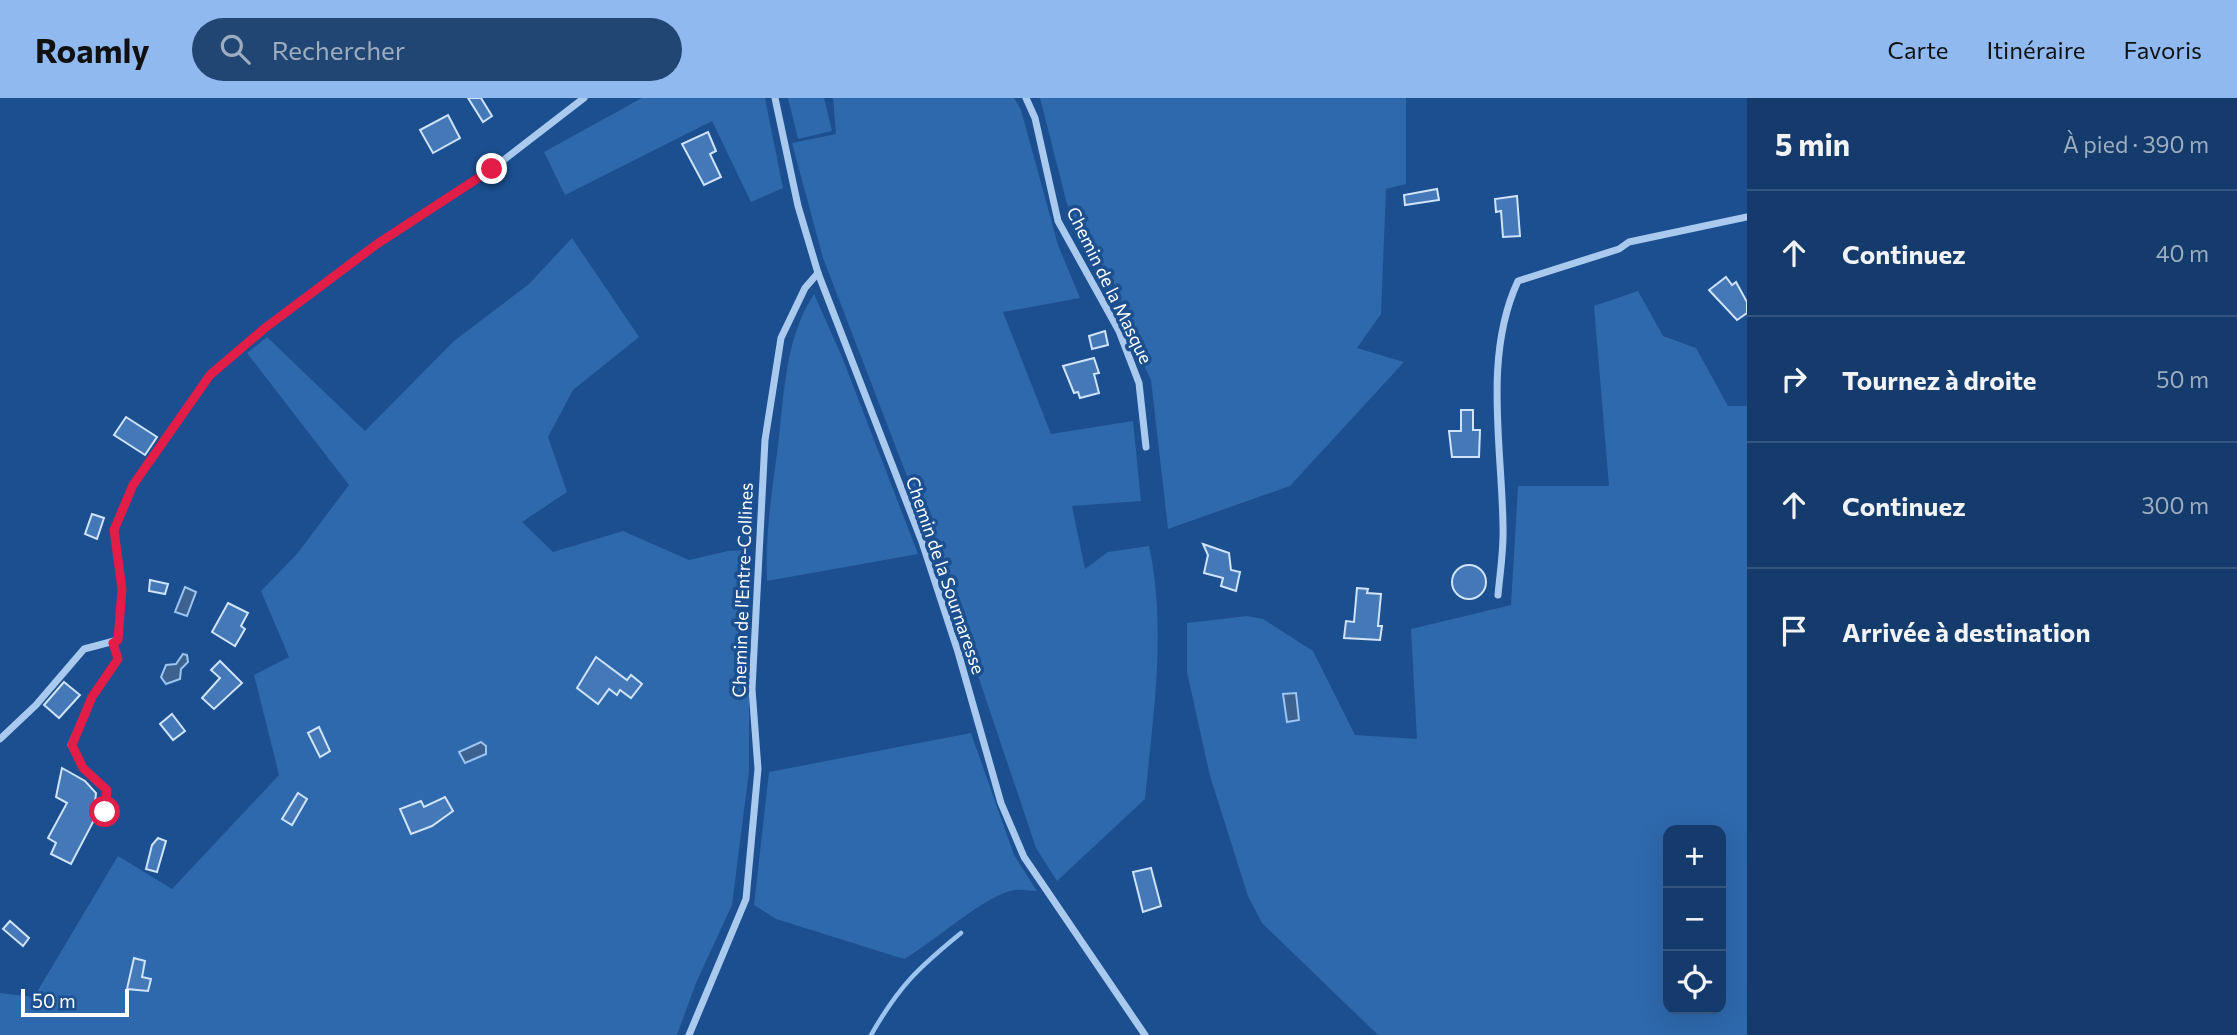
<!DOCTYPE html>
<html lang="fr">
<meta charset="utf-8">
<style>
:root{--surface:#143b6b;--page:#214673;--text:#f1f3f6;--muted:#9dadc1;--line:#33557e;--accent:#90b9f0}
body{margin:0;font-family:Commissioner,sans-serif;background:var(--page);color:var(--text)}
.controls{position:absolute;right:21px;bottom:21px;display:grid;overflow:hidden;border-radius:14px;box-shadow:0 7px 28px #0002}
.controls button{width:63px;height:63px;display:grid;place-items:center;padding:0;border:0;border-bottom:2px solid var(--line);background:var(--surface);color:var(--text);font:35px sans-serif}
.scale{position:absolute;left:21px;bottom:18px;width:108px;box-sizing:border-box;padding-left:7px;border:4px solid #fff;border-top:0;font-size:19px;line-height:24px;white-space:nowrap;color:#fff;-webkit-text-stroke:5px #1b4f8f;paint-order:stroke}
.stop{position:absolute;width:21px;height:21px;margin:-16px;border:5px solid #e11d48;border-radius:50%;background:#fff}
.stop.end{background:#e11d48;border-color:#fff;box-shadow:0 2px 7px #0008}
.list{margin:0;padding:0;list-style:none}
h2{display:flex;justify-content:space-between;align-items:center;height:91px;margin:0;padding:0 28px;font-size:30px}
h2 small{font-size:23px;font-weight:400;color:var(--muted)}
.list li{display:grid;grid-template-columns:46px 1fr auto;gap:21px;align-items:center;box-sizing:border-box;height:126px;padding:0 28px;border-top:2px solid var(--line)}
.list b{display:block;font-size:26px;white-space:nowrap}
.list em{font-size:23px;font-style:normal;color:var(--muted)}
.icon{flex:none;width:38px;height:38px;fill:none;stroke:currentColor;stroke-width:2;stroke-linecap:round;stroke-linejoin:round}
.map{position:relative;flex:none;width:1747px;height:937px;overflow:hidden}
header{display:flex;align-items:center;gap:42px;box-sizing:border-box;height:98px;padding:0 35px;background:var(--accent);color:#111}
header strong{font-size:33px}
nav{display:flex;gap:38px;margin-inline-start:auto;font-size:24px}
.search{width:490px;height:63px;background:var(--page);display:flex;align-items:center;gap:18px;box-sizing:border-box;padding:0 24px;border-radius:38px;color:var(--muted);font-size:26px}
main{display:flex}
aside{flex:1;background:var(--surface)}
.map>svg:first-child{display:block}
.green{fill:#2e69ad;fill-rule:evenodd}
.water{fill:#3c6290;stroke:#9cc4f0;stroke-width:2}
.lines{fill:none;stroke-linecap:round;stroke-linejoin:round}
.stream{stroke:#9cc4f0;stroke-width:4.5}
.building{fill:#4478b7;stroke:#cfe3fa;stroke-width:2}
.street{stroke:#a9c9ee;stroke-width:7}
.route{stroke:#e11d48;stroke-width:9}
.labels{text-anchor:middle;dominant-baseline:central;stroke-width:7;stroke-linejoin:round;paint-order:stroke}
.street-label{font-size:18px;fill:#fff;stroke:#1b4f8f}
</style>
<header>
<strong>Roamly</strong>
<div class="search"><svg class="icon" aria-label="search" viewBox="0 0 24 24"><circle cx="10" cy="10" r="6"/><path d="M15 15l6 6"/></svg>Rechercher</div>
<nav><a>Carte</a><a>Itinéraire</a><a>Favoris</a></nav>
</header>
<main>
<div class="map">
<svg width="1747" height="937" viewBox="0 0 1747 937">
<rect width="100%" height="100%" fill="#1b4f8f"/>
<g class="green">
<polygon points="642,0 765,0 783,90 751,104 712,23 565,97 544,54"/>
<polygon points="788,0 824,0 832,33 798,41"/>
<path d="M833,0H1014L1021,12L1058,147L1080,200L1003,214L1051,336L1133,323L1141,403L1072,408L1085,471L1108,454L1149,448C1167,531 1153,618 1145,701L1057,783L1036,750L937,456L823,160L792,45L836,36Z"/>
<polygon points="1040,0 1406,0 1406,86 1386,91 1381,216 1357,250 1404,264 1290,388 1168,431 1151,282 1067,106"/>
<polygon points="572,140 639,239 573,292 548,339 567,394 522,424 553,454 623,433 689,462 728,453 749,452 749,673 732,807 696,885 677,937 0,937 0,895 34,899 118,758 172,791 279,677 254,577 289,559 261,493 297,456 349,387 247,255 267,239 365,333 454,243 529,186"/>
<path d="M1638,193L1663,238L1696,250L1728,308H1747V937H1378L1262,825L1248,798L1210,678L1187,574V525L1247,518L1263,521L1313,553L1355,637L1417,641L1411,531L1511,507L1518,388H1609L1594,208ZM1668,732H1721V911H1668Z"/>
<path d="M814,196L842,259L918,456L767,483C765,437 772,393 778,348C784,297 785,240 814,196Z"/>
<path d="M971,635L1014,757L1037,793C1030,793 1022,791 1015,792C986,796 933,845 904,861L776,821L754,807L769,674Z"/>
</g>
<g class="water">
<polygon points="185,489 196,494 187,518 175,514"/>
<polygon points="183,556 187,557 188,564 181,571 180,581 166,586 161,579 166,567 176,566"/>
<polygon points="1296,595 1299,622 1287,624 1283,596"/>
<polygon points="481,644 486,648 486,656 465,665 459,654"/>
</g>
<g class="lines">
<path class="stream" d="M871,937C899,888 918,870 961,835"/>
</g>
<g class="building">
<polygon points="468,0 481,0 492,18 483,24"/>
<polygon points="448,17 460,40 433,55 420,32"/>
<polygon points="708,34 716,53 710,56 721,79 704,87 682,46"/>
<polygon points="1437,91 1439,102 1405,107 1404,97"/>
<polygon points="1517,98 1520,138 1503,139 1501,113 1496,114 1495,101"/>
<polygon points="1726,179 1732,187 1736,184 1747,204 1747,215 1737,222 1709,192"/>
<polygon points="1105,233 1108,247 1092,251 1089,238"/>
<polygon points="1094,260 1099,275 1094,276 1099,295 1080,300 1078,294 1074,295 1063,268"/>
<polygon points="1461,312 1473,312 1473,332 1480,332 1479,359 1452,359 1449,333 1461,333"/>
<polygon points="126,319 157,339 145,357 114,337"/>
<polygon points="92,416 104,420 97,441 85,436"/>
<polygon points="1203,446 1229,455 1231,472 1240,474 1236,493 1221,488 1223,480 1204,475 1208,457"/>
<circle cx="1469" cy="484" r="17"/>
<polygon points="150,482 168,486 165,496 149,493"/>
<polygon points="1357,490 1368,491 1367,495 1381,496 1378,528 1382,528 1380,542 1344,540 1346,523 1354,524"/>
<polygon points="228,505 248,515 241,528 245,531 235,548 212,534"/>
<polygon points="596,559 627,582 631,577 642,586 631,600 620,592 617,597 609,591 598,606 577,590"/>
<polygon points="220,563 242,585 214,611 202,600 220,580 211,572"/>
<polygon points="64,584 80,597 59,620 44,607"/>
<polygon points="172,616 185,633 173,642 160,626"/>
<polygon points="319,629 330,653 320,659 308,635"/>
<polygon points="62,670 85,683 96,695 93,724 71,766 51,756 56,745 48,740 67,705 56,699"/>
<polygon points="298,695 307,701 292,727 282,721"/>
<polygon points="445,699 453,713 432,728 411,736 400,711 421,703 424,709"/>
<polygon points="158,740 166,743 157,774 146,771 152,747"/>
<polygon points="1151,770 1161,808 1143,814 1133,774"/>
<polygon points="10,823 29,840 23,848 3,831"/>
<polygon points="134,860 145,863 142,879 151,881 148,893 127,891"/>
</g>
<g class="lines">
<g class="street">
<polyline points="775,0 798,108 818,175 922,444 958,554 1001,705 1024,759 1145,937"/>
<polyline points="1026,0 1035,20 1058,123 1119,233 1139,285 1146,349"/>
<path d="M1498,497C1500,474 1504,451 1503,428C1502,348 1483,258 1518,183L1619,151L1629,144L1747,119"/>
<polyline points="0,641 36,607 84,551 118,542 122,491 114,432 133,387 210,277 265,230 377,146 492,71 584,0"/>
<polyline points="105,714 107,692 83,670 71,647 92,599 118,561 113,545"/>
<polyline points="689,937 746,801 758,671 752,591 765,342 781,240 805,190 818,175"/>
</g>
</g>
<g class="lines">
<polyline class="route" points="105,714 107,692 83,670 72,647 92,599 118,561 113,545 118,542 122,491 114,432 133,387 210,277 265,230 377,146 492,71"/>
</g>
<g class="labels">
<g class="street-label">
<text transform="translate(1110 187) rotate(64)">Chemin de la Masque</text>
<text transform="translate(946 477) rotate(71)">Chemin de la Sournaresse</text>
<text transform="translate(742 492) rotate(-88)">Chemin de l'Entre-Collines</text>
</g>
</g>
</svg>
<div class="controls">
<button>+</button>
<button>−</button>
<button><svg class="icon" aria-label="locate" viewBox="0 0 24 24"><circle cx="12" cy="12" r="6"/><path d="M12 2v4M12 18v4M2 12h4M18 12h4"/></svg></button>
</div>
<div class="scale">50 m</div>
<div class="stop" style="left:105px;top:714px"></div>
<div class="stop end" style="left:492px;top:71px"></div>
</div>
<aside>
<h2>5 min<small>À pied · 390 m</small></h2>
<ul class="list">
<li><svg class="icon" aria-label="ahead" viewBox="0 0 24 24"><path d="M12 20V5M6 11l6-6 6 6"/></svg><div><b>Continuez</b></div><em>40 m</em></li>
<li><svg class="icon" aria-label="right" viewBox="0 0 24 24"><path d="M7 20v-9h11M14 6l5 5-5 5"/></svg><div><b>Tournez à droite</b></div><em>50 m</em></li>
<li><svg class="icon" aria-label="ahead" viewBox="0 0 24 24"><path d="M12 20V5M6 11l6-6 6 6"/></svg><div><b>Continuez</b></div><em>300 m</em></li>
<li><svg class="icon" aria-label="arrive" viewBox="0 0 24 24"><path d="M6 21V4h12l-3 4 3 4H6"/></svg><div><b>Arrivée à destination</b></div></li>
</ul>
</aside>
</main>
